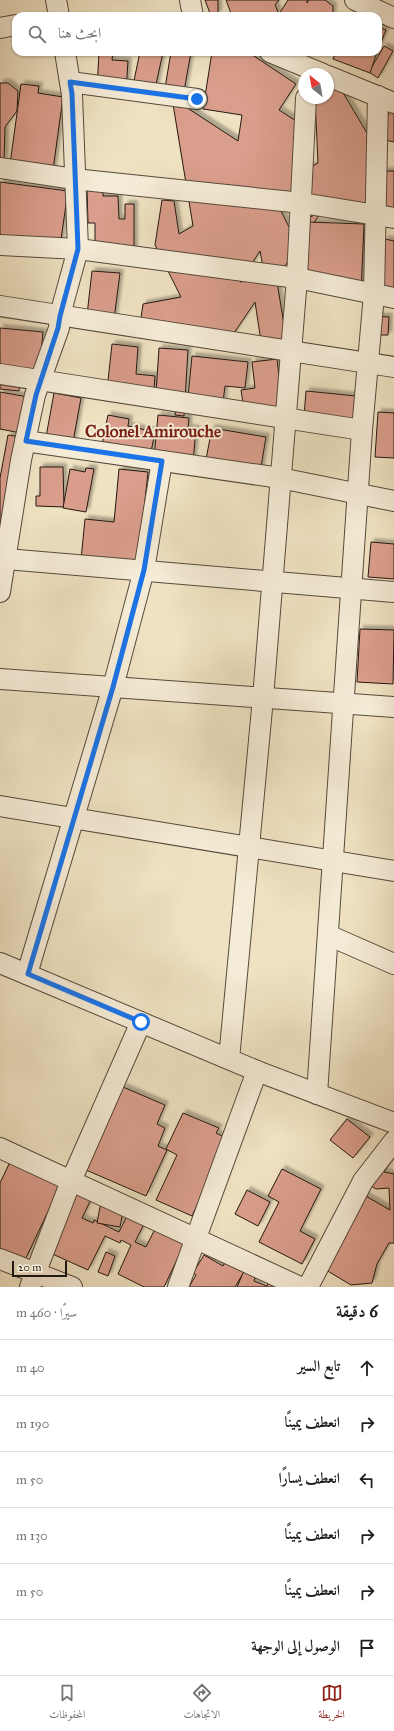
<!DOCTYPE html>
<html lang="ar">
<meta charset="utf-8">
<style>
:root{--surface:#fff;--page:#f2f2f2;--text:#202124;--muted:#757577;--line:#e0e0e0;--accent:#8f2418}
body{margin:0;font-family:"IM FELL Great Primer",Amiri,serif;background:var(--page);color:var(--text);direction:rtl}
.compass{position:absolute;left:298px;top:68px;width:36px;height:36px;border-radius:50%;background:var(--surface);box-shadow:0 1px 3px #0004;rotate:329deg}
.scale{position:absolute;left:12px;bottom:10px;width:55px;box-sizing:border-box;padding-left:4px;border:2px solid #231810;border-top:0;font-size:11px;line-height:14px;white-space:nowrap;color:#231810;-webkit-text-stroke:3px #f5ecd7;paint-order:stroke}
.stop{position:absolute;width:12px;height:12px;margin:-9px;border:3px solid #1a73e8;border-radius:50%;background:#fff}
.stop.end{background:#1a73e8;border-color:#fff;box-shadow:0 1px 4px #0008}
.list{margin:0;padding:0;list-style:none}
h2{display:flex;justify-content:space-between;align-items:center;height:52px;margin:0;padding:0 16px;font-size:17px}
h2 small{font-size:13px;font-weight:400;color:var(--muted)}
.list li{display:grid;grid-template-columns:26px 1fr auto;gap:12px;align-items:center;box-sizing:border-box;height:56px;padding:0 16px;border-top:1px solid var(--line)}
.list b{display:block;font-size:15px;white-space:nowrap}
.list em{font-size:13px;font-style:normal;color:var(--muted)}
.icon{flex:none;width:22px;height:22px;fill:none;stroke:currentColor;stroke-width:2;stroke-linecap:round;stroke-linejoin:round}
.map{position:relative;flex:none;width:394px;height:1287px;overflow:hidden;direction:ltr}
.search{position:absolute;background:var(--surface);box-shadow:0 1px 3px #0004;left:12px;right:12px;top:12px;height:44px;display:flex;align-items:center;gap:10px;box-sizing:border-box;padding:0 14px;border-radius:12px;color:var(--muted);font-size:15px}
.sheet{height:388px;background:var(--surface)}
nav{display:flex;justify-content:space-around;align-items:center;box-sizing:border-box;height:56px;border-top:1px solid var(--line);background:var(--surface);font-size:11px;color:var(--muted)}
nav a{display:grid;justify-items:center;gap:2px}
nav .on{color:var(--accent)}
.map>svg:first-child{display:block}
.building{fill:#da9e8c;stroke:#231810;filter:url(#shadow)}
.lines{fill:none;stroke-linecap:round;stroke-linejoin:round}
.minor-casing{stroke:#564a3c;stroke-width:22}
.minor{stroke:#f5ecd7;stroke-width:20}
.route{stroke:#1a73e8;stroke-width:5}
.labels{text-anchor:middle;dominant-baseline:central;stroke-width:4;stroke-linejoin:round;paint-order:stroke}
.neighbourhood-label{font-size:17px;font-weight:bold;fill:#7a1f14;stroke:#f5ecd7}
</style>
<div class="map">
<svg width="394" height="1287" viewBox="0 0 394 1287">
<defs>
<filter id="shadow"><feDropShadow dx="3.5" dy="-3.5" stdDeviation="1" flood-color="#0004"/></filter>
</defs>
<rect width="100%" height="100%" fill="#efe2c2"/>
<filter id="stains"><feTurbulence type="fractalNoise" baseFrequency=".005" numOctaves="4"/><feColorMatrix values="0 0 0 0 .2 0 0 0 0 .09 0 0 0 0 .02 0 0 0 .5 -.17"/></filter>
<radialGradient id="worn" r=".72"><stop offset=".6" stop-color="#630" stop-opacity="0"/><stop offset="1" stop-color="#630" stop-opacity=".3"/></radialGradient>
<g class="building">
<polygon points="205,0 218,0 218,14 211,16"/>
<polygon points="226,0 279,0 275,5 279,14 288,0 307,0 307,3 309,0 325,0 333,6 333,16 232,16"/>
<polygon points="378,27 386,30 378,50"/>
<polygon points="384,46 393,51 378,78 369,72"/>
<polygon points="99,52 113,52 112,60 128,61 126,91 97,90"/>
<polygon points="140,52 163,52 154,94 132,90"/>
<polygon points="171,52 191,52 183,97 164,94"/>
<polygon points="212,52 248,52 296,84 279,110 304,126 296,163 314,199 278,205 289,227 321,212 283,269 264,272 260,251 240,282 276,276 287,343 262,348 255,302 226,345 139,332 143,304 181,297 155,245 162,200 174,201 179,234 193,226 172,98 238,141 242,115 203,109"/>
<polygon points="336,52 377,52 370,73 333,59"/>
<polygon points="328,81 336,81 373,143 376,212 311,209 309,168 318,163 315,98 328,98"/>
<polygon points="0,83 8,83 18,91 17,111 5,127 4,161 0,161"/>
<polygon points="21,84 39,86 38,93 63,97 53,170 10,164"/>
<polygon points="391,106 394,107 394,142 381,139"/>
<polygon points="383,171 394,171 394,224 381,224"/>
<polygon points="0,182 68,191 60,246 0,238"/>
<polygon points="103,187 103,196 118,196 119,219 125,219 125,204 134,204 134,250 95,251 95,223 88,223 87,188"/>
<polygon points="307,222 364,224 361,293 304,290"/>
<polygon points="385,239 394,241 394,306 370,300"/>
<polygon points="92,271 120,273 113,327 86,324"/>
<polygon points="375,316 389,317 388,335 374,335"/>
<polygon points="0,328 43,332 38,383 20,381 19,391 0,389"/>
<polygon points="112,344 138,347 136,374 155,376 153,403 106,399"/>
<polygon points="159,348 188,350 184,416 175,415 176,409 155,408"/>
<polygon points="192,356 248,362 245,388 225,386 222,410 187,407"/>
<polygon points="277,359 283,413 245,417 241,390 255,388 252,362"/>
<polygon points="306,391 356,396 353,421 304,416"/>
<polygon points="0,392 28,397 21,433 0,429"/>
<polygon points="54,393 81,398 71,453 44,448"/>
<polygon points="378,412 394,413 394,458 375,457"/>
<polygon points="108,415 129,419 128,426 155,432 149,462 99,459"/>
<polygon points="158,415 189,418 188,428 196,429 192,473 153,469"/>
<polygon points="212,428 266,437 259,479 204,470"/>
<polygon points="8,435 28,438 2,523 0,522 0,478"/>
<polygon points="40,467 63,467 64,507 36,506 36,496 40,496"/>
<polygon points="86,468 94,469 86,512 63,508 70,469 85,472"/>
<polygon points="119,469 148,472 137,576 80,570 85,519 114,522"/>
<polygon points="371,542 394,544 394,579 368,577"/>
<polygon points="360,629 394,630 393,684 357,682"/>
<polygon points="123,1087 165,1105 157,1124 165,1128 158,1146 167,1150 146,1196 86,1170"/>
<polygon points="183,1113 219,1128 216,1133 228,1139 192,1216 156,1200 177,1155 166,1149"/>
<polygon points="347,1119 370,1137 353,1158 330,1140"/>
<polygon points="392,1159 384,1172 394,1174 394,1243 389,1243 377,1264 372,1283 351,1285 326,1270 364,1195 390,1210 389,1188 376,1189 368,1184"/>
<polygon points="10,1162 63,1180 25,1260 0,1249 0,1183"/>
<polygon points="282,1169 321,1189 300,1231 315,1239 302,1264 259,1242 279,1202 268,1196"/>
<polygon points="80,1186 94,1193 82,1218 93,1223 94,1220 119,1232 131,1208 148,1216 135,1242 146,1247 156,1227 186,1241 164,1287 144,1287 118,1274 131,1245 121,1240 120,1243 105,1236 88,1270 48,1252"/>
<polygon points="247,1190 270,1202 258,1226 235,1214"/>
<polygon points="102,1197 125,1201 120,1227 97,1223"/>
<polygon points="106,1252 115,1256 108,1276 98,1272"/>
<polygon points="204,1255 223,1266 229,1256 247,1267 235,1287 189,1287 196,1275 193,1273"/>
<polygon points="246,1266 258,1271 254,1281 267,1286 269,1281 283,1287 237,1287"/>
</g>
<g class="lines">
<g class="minor-casing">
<g id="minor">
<polyline points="56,0 59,16"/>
<polyline points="190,0 193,16"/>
<polyline points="355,0 394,18"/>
<polyline points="0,28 16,25"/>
<polyline points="270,52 323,74"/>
<polyline points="328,76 394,103"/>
<polyline points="70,82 197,99"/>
<polyline points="0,168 74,179 302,203 394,218"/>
<polyline points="0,245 78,249 297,278 394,298"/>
<polyline points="0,306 394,367"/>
<polyline points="0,374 362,430"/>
<polyline points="25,441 280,478 394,501"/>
<polyline points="6,559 394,592"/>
<polyline points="0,592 21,460 35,395 59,328 60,315 78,249 72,95 65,52"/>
<polyline points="0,679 394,707"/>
<polyline points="0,806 394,871"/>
<polyline points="328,935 394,964"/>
<polyline points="0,963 257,1071 394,1123"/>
<polyline points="27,974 113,687 144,570 162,461"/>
<polyline points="229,1059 263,698 297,278 306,98"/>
<polyline points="317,1094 362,430 374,294 378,96"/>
<polyline points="0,1148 300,1287"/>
<polyline points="0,1259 72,1287"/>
<polyline points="30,1287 71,1181 141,1022"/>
<polyline points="178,1287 257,1071"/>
<polyline points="308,1287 363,1181 394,1141"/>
</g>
</g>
<use href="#minor" class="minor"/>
</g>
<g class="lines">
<polyline class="route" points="141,1022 28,974 113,687 144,570 162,461 26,441 36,395 58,328 60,316 78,249 72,94 70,82 197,99"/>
</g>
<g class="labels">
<g class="neighbourhood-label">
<text x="153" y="431">Colonel Amirouche</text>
</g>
</g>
<rect width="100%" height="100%" filter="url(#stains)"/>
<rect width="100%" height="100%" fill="url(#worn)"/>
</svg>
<svg class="compass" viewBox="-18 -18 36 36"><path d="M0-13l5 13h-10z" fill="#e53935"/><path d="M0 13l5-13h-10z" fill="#757577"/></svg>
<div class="scale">20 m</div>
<div class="stop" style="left:141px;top:1022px"></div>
<div class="stop end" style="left:197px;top:99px"></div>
<div class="search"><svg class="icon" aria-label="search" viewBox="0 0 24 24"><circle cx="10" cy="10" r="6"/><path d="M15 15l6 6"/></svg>ابحث هنا</div>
</div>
<section class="sheet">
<h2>6 دقيقة<small>سيرًا · 460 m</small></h2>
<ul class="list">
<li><svg class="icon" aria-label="ahead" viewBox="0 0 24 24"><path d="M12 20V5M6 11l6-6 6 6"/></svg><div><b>تابع السير</b></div><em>40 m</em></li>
<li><svg class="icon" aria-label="right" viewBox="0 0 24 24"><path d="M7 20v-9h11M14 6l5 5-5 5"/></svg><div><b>انعطف يمينًا</b></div><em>190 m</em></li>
<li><svg class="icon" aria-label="left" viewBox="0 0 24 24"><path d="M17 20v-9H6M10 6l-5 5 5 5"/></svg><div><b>انعطف يسارًا</b></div><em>50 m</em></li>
<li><svg class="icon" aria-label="right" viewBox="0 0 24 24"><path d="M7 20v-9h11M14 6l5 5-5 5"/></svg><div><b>انعطف يمينًا</b></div><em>130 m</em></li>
<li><svg class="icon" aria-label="right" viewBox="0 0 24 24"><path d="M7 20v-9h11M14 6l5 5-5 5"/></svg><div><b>انعطف يمينًا</b></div><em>50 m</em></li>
<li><svg class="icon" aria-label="arrive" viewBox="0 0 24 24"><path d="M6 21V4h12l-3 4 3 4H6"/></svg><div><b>الوصول إلى الوجهة</b></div></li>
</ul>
</section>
<nav>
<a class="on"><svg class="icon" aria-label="map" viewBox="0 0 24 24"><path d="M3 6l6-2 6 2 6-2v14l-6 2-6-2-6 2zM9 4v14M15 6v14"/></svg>الخريطة</a>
<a><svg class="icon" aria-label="directions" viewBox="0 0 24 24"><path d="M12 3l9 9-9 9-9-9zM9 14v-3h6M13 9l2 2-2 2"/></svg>الاتجاهات</a>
<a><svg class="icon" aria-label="saved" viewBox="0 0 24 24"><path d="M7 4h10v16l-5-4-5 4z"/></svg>المحفوظات</a>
</nav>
